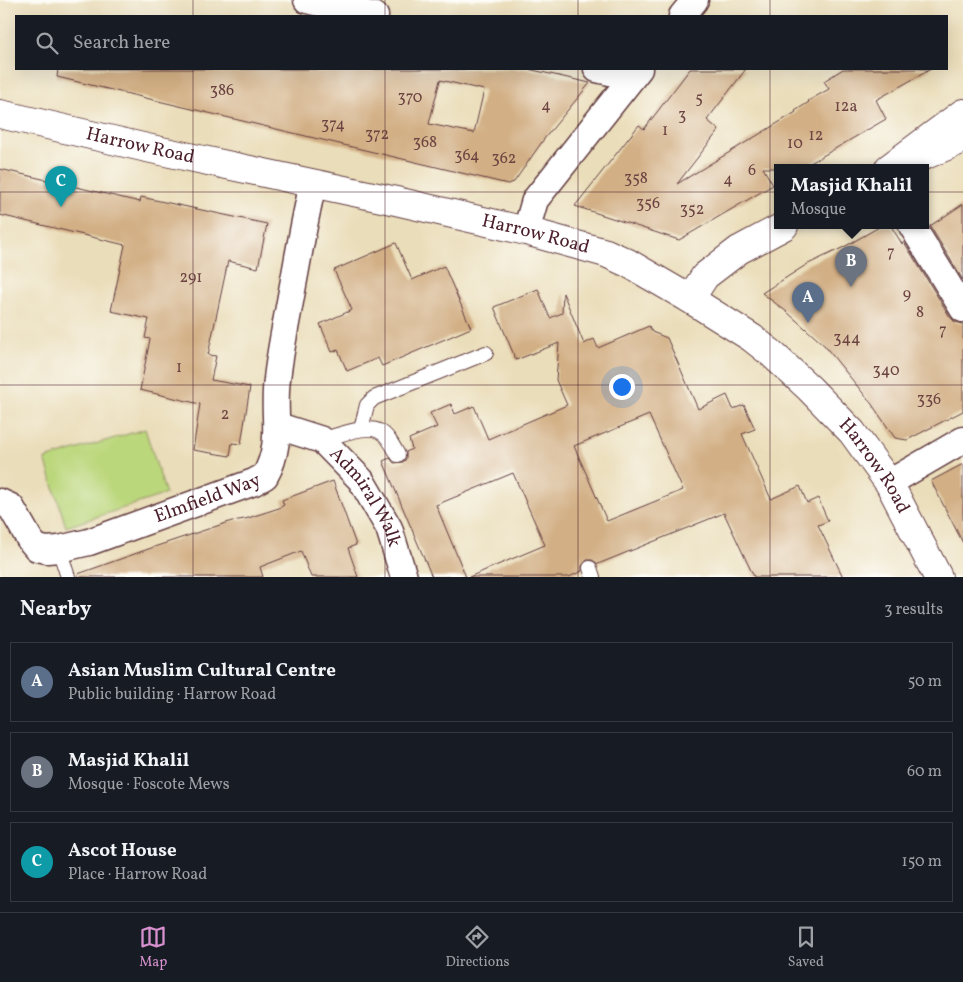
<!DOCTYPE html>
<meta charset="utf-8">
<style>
:root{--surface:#171b24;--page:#242831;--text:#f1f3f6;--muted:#9ea1a6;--line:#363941;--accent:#d690ce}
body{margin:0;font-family:Vollkorn,serif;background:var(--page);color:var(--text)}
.you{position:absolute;left:621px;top:386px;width:18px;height:18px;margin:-12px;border:4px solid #fff;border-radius:50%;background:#1a73e8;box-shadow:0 0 0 8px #1a73e833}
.badge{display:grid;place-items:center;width:32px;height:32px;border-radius:50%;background:var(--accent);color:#fff;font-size:16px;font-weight:700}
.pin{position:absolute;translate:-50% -41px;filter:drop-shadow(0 1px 2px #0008)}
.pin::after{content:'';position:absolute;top:26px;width:18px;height:15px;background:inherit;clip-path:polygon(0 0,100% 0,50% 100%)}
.popup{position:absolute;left:774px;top:164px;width:155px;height:65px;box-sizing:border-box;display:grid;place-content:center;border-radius:0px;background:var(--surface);filter:drop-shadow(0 1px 4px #0005);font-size:16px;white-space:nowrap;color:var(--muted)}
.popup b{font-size:19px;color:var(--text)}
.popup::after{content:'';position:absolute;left:50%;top:100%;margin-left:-10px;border:10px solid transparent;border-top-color:var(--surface)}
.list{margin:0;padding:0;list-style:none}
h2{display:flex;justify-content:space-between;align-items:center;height:65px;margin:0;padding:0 20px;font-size:21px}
h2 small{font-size:16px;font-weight:400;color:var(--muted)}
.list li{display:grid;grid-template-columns:32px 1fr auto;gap:15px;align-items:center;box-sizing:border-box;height:80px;margin:0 10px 10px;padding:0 10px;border:1px solid var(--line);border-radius:0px}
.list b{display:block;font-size:19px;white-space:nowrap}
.list p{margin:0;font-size:16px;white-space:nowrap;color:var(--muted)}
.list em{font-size:16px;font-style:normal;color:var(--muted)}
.icon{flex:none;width:28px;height:28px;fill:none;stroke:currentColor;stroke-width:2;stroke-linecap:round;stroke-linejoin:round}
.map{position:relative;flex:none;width:963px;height:577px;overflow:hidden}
.search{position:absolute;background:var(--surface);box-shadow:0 5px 20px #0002;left:15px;right:15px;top:15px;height:55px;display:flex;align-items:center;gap:12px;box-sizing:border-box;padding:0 18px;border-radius:0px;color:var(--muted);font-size:19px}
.sheet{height:335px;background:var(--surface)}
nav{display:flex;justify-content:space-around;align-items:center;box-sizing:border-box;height:70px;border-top:1px solid var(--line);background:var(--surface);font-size:14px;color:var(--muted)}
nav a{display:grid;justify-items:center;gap:2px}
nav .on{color:var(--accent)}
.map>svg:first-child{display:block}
.green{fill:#bbd77c;stroke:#827b54}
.building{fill:#d2af84;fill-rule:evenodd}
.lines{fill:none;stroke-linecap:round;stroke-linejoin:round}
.service-casing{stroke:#623c40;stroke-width:16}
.minor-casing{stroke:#623c40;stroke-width:29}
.tertiary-casing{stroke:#623c40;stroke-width:30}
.primary-casing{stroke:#623c40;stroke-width:30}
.service{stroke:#fff;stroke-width:14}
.minor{stroke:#fff;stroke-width:26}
.tertiary{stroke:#fff;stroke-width:28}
.primary{stroke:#fff;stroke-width:28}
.grid{fill:none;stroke:#4a1f2b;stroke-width:1;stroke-opacity:0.55}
.labels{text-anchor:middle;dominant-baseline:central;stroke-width:4.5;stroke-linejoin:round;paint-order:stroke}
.number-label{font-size:16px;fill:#6c4341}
.street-label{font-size:19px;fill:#4a1f2b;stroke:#fdfcf7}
</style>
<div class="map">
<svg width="963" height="577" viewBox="0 0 963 577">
<rect width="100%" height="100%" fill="#fdfcf7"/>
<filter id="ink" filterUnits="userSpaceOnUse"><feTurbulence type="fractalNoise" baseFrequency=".02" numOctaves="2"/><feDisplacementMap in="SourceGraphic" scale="10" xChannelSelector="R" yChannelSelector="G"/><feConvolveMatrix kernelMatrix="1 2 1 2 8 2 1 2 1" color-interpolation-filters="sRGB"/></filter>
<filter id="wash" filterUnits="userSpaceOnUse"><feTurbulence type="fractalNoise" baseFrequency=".0096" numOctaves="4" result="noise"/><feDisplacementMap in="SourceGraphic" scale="20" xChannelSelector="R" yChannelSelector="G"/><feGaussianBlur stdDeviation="1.12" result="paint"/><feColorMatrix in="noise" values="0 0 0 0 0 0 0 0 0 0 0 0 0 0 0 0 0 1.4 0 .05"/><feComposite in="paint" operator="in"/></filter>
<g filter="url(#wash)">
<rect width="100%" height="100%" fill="#eaddb9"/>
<polygon class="green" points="145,429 166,494 66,527 45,459"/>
<g id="blocks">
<g class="building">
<path d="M58,69H528L590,83L544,139L514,182L508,184L57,77ZM440,80L484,90L474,133L429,124Z"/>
<polygon points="690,69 746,69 707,120 719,130 677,184 796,112 795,111 809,102 808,101 829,89 824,81 843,69 931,69 876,100 886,119 802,168 763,168 773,185 679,240 575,206 639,125 644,129"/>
<polygon points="0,169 140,202 141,197 267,224 258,268 228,261 208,355 216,356 211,380 250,387 241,444 232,443 230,456 193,450 200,404 140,390 150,339 145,338 149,319 111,311 125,245 0,215"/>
<polygon points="963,204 963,280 930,226"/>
<polygon points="881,226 891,226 902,244 904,242 950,317 955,322 963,324 963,411 907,440 895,438 871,403 824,345 787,312 762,293 806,265 844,247"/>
<polygon points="396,243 412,280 444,266 471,328 382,366 378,358 347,371 338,350 332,352 320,324 352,310 334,270"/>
<path d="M538,289L550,318L562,313L563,293L584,344L594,339L598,348L649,326L652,332L667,338L698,409L727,395L733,409L744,405L755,429L742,434L771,499L800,486L807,503L818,498L828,521L818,525L843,577H754L724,513L598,564L592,560H587L582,566V571L569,577H469L545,545L513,473L436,505L466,577H432L383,461L390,458L394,463L403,462L406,459V452L412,449L409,439L437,427L430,413L451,404L455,414L474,406L488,439L567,405L556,380L559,343L516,360L494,307ZM649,415L683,490L607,521L574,446Z"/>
<polygon points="963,464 963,543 931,481"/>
<polygon points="333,481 356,545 348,548 358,577 311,577 301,551 260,567 263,577 78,577 78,574 157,546 232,521 245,519 279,508 284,505 282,500"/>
</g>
</g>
</g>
<g filter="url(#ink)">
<use href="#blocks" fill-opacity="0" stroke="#623c40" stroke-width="1"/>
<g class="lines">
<g class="service-casing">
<g id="service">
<polyline points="361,429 367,405 374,398 486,353"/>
<path d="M322,440C335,436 366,424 379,431C388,435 393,446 398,455"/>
<polyline points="59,549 68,577"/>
<polyline points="590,568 593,577"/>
</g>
</g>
<g class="minor-casing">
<g id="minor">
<polyline points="307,0 375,16"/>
<polyline points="682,16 695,0"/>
<polyline points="597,69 632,77"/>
<polyline points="912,226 963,309"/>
<polyline points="526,231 535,200 639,69"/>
<path id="s1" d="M278,426L322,440L361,480L389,528L404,577"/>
<polyline points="889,483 963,440"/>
<path id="s2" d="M0,502L11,507L30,540L37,548L47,550L59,549L89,542L254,482L265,476C284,442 272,415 277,379C280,352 286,324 291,296C298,259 304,221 313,184"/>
</g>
</g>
<g class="tertiary-casing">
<g id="tertiary">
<polyline points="923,156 963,139"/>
<polyline points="889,168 963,113"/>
<polyline points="690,299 705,276 739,250 784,226"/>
</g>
</g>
<g class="primary-casing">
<g id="primary">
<path id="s3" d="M0,114L147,148L396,201L526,231L606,253L628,263L690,299L752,338L771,353L809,388L852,432L889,483L938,577"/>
</g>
</g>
<use href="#service" class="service"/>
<use href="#minor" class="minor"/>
<use href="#tertiary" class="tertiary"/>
<use href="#primary" class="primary"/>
</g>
</g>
<path class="grid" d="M193,0V16M385,0V16M578,0V16M770,0V16M193,69V577M385,69V577M578,69V577M770,69V577M0,192H963M0,385H963"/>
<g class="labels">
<g class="number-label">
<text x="222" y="91">386</text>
<text x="410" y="98">370</text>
<text x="699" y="99">5</text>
<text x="546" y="106">4</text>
<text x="846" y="107">12a</text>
<text x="682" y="116">3</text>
<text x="333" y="125">374</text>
<text x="665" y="131">1</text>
<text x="377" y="135">372</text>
<text x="816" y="136">12</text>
<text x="425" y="143">368</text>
<text x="795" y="144">10</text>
<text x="467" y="156">364</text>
<text x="504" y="159">362</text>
<text x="752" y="171">6</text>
<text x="636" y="179">358</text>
<text x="728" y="180">4</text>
<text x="648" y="204">356</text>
<text x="692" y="210">352</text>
<text x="891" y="253">7</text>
<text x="191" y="278">291</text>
<text x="907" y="295">9</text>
<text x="920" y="313">8</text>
<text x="943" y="331">7</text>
<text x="847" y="339">344</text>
<text x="179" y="368">1</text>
<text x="886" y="371">340</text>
<text x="929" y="400">336</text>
<text x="225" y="415">2</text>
</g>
<g class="street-label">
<text stroke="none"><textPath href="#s3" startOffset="144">Harrow Road</textPath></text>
<text stroke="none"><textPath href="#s3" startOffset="549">Harrow Road</textPath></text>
<text stroke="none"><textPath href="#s3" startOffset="969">Harrow Road</textPath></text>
<text stroke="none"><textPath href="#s2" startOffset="240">Elmfield Way</textPath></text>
<text stroke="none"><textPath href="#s1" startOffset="119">Admiral Walk</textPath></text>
</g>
</g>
</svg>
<div class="you"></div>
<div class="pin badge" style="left:808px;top:323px;background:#5c6f8a">A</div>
<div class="pin badge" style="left:851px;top:287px;background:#6b7280">B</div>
<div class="popup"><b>Masjid Khalil</b>Mosque</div>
<div class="pin badge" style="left:61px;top:207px;background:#0f9aa8">C</div>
<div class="search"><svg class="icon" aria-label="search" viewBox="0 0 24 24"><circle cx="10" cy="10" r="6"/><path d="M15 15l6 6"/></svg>Search here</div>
</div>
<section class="sheet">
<h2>Nearby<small>3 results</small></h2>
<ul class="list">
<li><span class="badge" style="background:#5c6f8a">A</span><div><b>Asian Muslim Cultural Centre</b><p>Public building · Harrow Road</p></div><em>50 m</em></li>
<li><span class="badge" style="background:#6b7280">B</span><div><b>Masjid Khalil</b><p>Mosque · Foscote Mews</p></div><em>60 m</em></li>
<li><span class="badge" style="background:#0f9aa8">C</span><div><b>Ascot House</b><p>Place · Harrow Road</p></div><em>150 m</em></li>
</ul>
</section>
<nav>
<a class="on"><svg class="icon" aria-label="map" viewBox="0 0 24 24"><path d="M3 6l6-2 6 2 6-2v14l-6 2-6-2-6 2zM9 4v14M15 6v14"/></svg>Map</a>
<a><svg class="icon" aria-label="directions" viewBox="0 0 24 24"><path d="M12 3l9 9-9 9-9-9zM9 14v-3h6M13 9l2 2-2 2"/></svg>Directions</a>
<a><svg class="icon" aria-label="saved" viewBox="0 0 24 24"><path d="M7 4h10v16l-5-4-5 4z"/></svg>Saved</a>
</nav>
